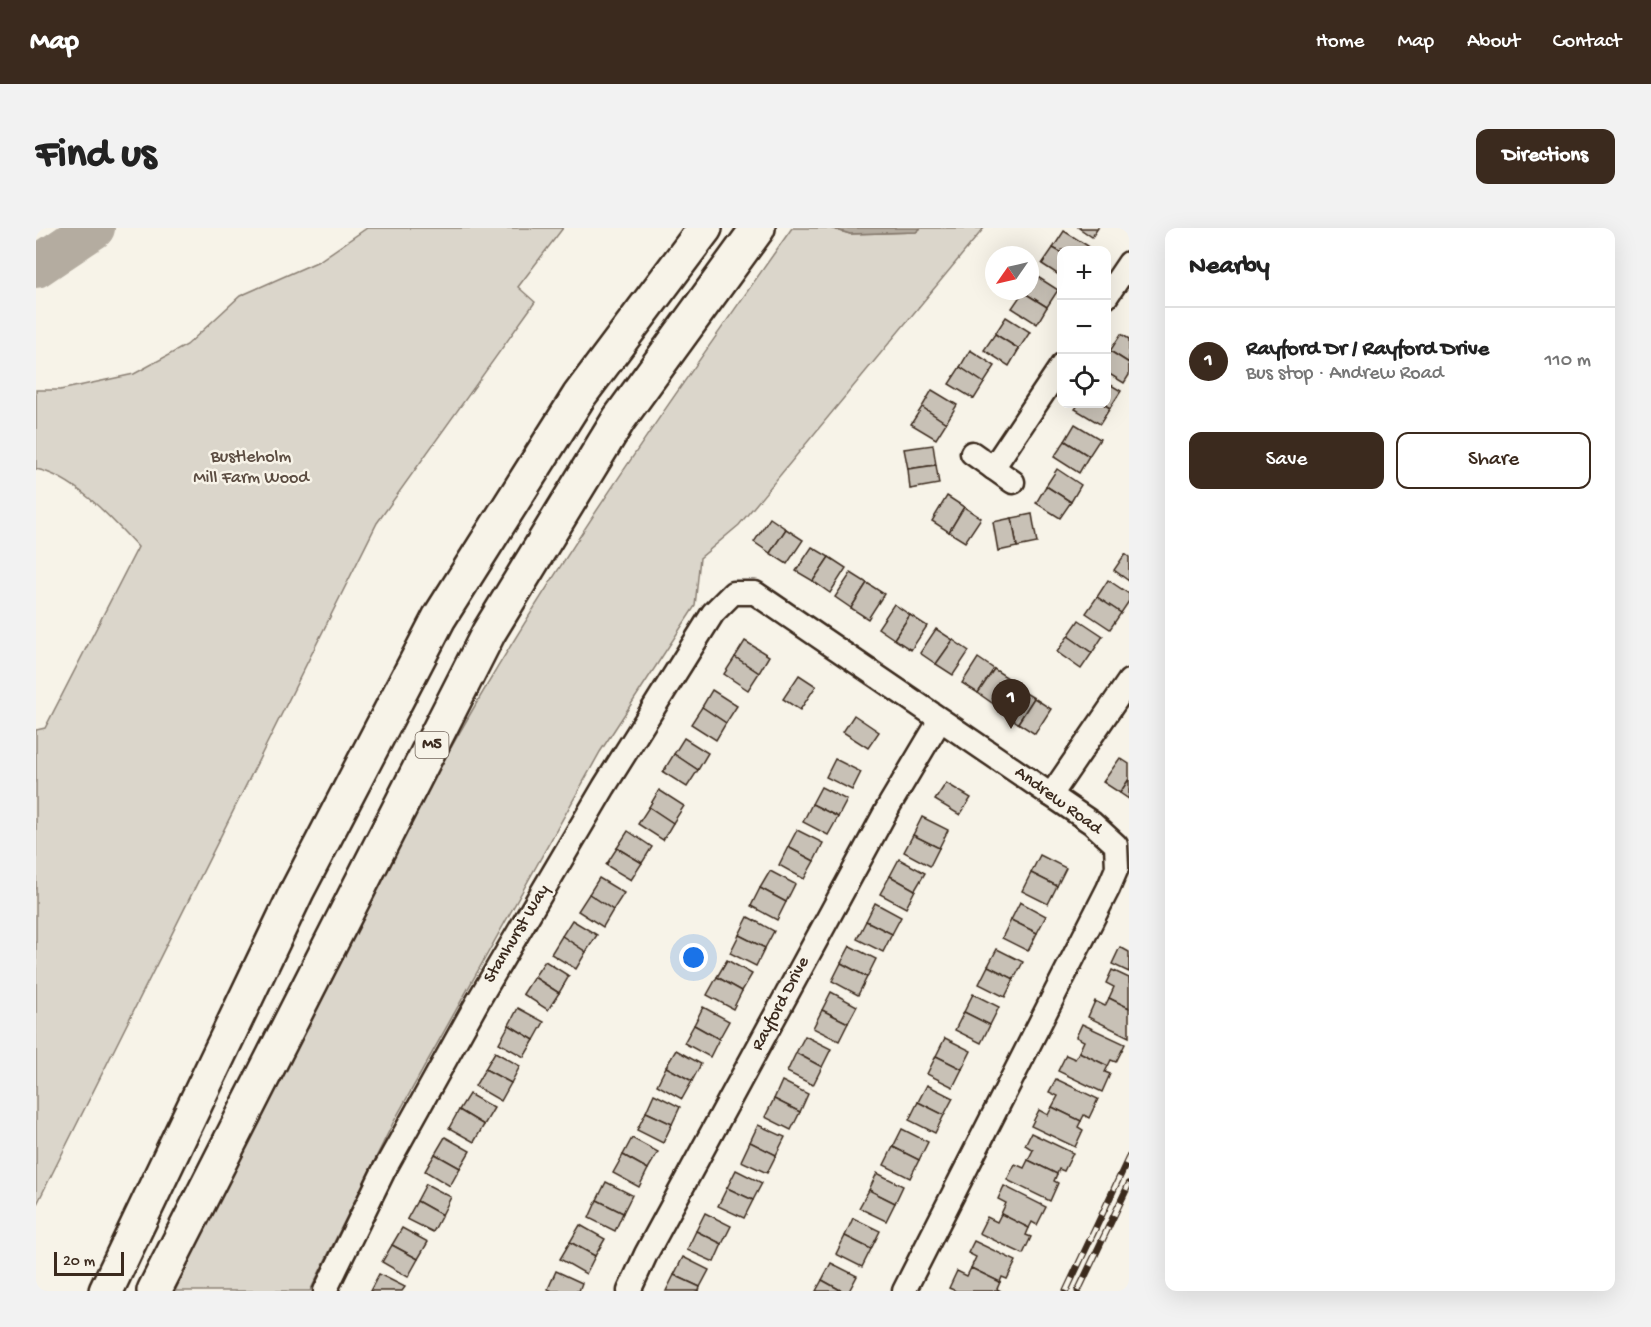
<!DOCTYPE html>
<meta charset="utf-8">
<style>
:root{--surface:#fff;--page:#f2f2f2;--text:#222;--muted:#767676;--line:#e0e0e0;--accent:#3b2a1e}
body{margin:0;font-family:"Gochi Hand",sans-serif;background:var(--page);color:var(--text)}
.controls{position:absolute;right:18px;top:18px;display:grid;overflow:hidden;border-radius:12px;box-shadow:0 6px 24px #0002}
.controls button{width:54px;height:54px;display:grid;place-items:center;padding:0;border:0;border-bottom:2px solid var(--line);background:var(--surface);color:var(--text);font:30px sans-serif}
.compass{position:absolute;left:949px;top:18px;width:54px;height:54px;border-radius:50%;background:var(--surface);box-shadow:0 6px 24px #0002;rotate:236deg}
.scale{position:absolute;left:18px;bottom:15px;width:70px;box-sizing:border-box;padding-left:6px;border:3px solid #3b2a1e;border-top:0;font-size:16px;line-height:21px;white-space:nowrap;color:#3b2a1e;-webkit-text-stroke:4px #f7f3e8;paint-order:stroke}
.you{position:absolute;left:658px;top:730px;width:21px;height:21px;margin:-15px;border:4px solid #fff;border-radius:50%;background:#1a73e8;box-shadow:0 0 0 9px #1a73e833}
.badge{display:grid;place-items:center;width:39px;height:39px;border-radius:50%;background:var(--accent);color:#fff;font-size:20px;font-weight:700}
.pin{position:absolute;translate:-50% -50px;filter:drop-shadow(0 2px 3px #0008)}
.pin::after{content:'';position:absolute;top:32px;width:21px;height:18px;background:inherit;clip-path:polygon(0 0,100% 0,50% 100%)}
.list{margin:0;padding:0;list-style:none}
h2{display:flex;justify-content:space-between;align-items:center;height:78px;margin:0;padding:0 24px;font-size:26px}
h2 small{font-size:20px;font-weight:400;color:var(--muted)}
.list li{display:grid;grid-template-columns:39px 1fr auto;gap:18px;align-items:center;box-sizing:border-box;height:108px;padding:0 24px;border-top:2px solid var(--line)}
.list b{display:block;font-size:22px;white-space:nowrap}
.list p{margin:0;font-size:20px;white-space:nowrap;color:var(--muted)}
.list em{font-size:20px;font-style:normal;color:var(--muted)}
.actions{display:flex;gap:12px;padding:18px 24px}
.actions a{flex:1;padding:14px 0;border:2px solid var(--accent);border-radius:12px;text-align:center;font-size:21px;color:var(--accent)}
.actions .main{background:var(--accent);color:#fff}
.icon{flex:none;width:33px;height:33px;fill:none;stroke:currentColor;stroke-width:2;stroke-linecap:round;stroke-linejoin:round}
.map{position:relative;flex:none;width:1093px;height:1063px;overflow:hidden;border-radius:12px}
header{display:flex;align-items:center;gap:36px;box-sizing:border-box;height:84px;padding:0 30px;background:var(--accent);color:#fff}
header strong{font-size:28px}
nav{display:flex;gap:33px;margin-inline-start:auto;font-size:21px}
.intro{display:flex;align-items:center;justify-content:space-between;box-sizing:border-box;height:144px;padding:0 36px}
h1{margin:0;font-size:42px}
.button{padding:15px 27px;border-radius:12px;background:var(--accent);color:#fff;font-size:21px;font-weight:700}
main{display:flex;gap:36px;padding:0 36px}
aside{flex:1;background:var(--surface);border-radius:12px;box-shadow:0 6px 24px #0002}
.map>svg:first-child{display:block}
.green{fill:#dbd6cb;stroke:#8b8074;stroke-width:1.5}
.water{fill:#b4aca0;stroke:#84786c;stroke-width:1.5}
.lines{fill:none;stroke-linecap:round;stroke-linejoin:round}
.river{stroke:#b4aca0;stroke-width:42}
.building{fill:#c8c1b6;stroke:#3b2a1e;stroke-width:1.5}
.minor-casing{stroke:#3b2a1e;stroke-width:27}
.motorway-casing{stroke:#3b2a1e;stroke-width:38}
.minor{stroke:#f7f3e8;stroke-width:22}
.motorway{stroke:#f7f3e8;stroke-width:33}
.rail-casing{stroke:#3b2a1e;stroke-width:7}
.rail{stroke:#f7f3e8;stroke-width:4.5;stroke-dasharray:14;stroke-linecap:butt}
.labels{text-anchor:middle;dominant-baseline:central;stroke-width:5;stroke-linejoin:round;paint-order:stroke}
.shield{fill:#f7f3e8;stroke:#73665b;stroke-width:1.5}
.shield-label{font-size:16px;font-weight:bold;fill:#3b2a1e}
.park-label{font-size:18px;fill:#5b4c41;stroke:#f7f3e8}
.street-label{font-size:18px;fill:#3b2a1e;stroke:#f7f3e8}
</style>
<header>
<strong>Map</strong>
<nav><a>Home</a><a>Map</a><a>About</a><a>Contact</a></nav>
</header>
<div class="intro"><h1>Find us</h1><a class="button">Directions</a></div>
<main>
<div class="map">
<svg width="1093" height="1063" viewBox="0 0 1093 1063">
<rect width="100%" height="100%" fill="#f7f3e8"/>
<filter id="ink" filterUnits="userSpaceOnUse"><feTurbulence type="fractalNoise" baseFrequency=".0167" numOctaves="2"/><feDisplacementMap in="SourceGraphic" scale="12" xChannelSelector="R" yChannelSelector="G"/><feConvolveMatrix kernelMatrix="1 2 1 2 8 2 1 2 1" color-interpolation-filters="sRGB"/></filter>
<g filter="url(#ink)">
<g class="green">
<path d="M331,0H527L482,59L499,74L341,295L0,978V502L9,500L102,319C76,291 39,249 0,241V162H24L98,146L151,117L204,68L283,33Z"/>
<path d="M756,0H794L814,6L880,4L885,0H948L703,297L664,330L659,378L564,524L357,895L274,1063H139C235,862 332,661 444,469C539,307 648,153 756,0Z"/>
</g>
<polygon class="water" points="794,0 885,0 880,4 814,6"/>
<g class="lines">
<polyline class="river" points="0,39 58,0"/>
</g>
<g class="building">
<polygon points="1043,0 1062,0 1056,9"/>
<polygon points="1028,3 1052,18 1049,22 1026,22 1026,25 1017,20"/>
<polygon points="1017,20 1026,25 1026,49 1006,36"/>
<polygon points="997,46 1022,62 1011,79 987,64 994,63 994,52"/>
<polygon points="987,64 1011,79 1001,96 976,80"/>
<polygon points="970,89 994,104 983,121 959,106"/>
<polygon points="959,106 983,121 973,138 948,122"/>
<polygon points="1085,106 1093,111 1093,135 1074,123"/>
<polygon points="934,122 959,138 948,155 924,139"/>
<polygon points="1074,123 1093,135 1093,147 1088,155 1070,144 1070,128"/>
<polygon points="924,139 948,155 938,171 913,156"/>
<polygon points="1070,154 1085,163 1074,180 1067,176 1070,176"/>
<polygon points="896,162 921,177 910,195 886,179"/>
<polygon points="1043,176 1067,176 1074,180 1064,196 1039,181"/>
<polygon points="886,179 910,195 900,211 875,196"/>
<polygon points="1039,196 1064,211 1053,228 1029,213"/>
<polygon points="1029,213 1053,228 1043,245 1018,229"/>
<polygon points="897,217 900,237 872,241 868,221"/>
<polygon points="900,237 903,256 874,261 872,241"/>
<polygon points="1021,241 1045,257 1035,274 1010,258"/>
<polygon points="1010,258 1035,274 1024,290 1000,275"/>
<polygon points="911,268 928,279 913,304 896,293"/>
<polygon points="928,279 945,290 929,314 913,304"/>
<polygon points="996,286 1001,315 981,319 976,290"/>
<polygon points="734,290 750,301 734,325 718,314"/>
<polygon points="976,290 981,319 962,323 957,294"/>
<polygon points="750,301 767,312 751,336 734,325"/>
<polygon points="776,319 793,329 777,353 760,343"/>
<polygon points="1089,326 1093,329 1093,353 1078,342"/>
<polygon points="793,329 810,340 794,365 777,353"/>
<polygon points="815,345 831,355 815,380 799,369"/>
<polygon points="1072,352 1093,366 1093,373 1085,385 1061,369"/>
<polygon points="831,355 848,366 832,391 815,380"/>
<polygon points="1061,369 1085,385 1074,401 1050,385"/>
<polygon points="858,376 874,387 858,411 842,400"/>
<polygon points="874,387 891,398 875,422 858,411"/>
<polygon points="1043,392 1067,408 1056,425 1032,408"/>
<polygon points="900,401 917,412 900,436 884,425"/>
<polygon points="1032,408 1056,425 1045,441 1021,424"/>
<polygon points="917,412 933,423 917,447 900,436"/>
<polygon points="709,413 733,428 723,445 699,429"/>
<polygon points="699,429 723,445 712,462 688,446"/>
<polygon points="942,430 958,441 942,465 926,455"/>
<polygon points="958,441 975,452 959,477 942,465"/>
<polygon points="763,447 780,458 764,482 747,471"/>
<polygon points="981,460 998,470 982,495 966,484"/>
<polygon points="676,462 701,478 690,495 666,479"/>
<polygon points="998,470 1015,481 999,506 982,495"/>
<polygon points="666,479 690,495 680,512 655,496"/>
<polygon points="818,487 843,504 832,520 807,504"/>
<polygon points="648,510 672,525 662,542 638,526"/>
<polygon points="638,526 662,542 651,559 627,544"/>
<polygon points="1084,530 1093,536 1093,551 1084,565 1067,554"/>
<polygon points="799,531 825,544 816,562 790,549"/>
<polygon points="1093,551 1093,571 1084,565"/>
<polygon points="910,555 935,570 924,587 899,572"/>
<polygon points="785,559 811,572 802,589 776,576"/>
<polygon points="623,562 648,578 637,595 613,579"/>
<polygon points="776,576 802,589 792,607 767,594"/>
<polygon points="613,579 637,595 627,612 602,596"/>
<polygon points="886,589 912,602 903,620 877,607"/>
<polygon points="761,602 787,615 778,633 752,619"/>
<polygon points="592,603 616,619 606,635 581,620"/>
<polygon points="877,607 903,620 894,638 868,624"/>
<polygon points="752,619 778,633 768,651 743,637"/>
<polygon points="581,620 606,635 595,652 570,637"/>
<polygon points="1004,627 1030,640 1021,658 995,645"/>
<polygon points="863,631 889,645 879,662 854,648"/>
<polygon points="734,643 759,656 750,674 724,660"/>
<polygon points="995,645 1021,658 1012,676 986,663"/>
<polygon points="854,648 879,662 870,680 844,666"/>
<polygon points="563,650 588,665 577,682 553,666"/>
<polygon points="724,660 750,674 741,692 715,678"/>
<polygon points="553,666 577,682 567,699 542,683"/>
<polygon points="984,674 1010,688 1001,705 975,692"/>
<polygon points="839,675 865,689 856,706 830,693"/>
<polygon points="712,689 738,703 729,720 703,707"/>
<polygon points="536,692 561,707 550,724 526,708"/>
<polygon points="975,692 1001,705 992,723 966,710"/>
<polygon points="830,693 856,706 847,724 821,711"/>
<polygon points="703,707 729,720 720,738 694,725"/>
<polygon points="526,708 550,724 540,741 515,726"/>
<polygon points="814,718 840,731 831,749 805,735"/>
<polygon points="1084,719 1093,724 1093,744 1076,736"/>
<polygon points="961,721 987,734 978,751 952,738"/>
<polygon points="691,732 716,746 706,763 681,749"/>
<polygon points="509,733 533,748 523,765 498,749"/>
<polygon points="805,735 831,749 822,767 796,753"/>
<polygon points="952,738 978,751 969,769 943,756"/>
<polygon points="1076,742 1093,750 1093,780 1073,770 1078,759 1070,755"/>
<polygon points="498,749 523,765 512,782 487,766"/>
<polygon points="681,749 706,763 697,781 671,767"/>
<polygon points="795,764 821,778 812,795 786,782"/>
<polygon points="937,766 963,779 954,797 928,784"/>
<polygon points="1073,770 1093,780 1093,809 1052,789 1059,773 1069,778"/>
<polygon points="667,779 693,793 683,811 658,797"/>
<polygon points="482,780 508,794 498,812 473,797"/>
<polygon points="786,782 812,795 803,813 777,800"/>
<polygon points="928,784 954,797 945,815 919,802"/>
<polygon points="1046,796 1089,816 1080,834 1075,832 1072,838 1043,824 1048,813 1040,809"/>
<polygon points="473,797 498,812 488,829 463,815"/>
<polygon points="658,797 683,811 674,829 648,815"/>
<polygon points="769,808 795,821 786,839 760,825"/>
<polygon points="909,810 935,823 926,841 900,828"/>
<polygon points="640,822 665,836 656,853 630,839"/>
<polygon points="459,824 484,838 475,855 449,841"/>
<polygon points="1043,824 1072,838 1069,844 1074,846 1066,864 1022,843 1030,827 1039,831"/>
<polygon points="760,825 786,839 777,857 751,844"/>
<polygon points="900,828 926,841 917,859 891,846"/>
<polygon points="630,839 656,853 646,871 621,857"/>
<polygon points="449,841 475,855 465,873 439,858"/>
<polygon points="1020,851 1062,871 1053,890 1048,887 1045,893 1016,879 1022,868 1013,864"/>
<polygon points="746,853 772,866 764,884 738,871"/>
<polygon points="891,857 917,870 908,887 882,874"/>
<polygon points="433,866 458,880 448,897 423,882"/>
<polygon points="618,866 644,879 636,896 610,884"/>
<polygon points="738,871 764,884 755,902 729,889"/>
<polygon points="882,874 908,887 899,905 873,892"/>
<polygon points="1016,879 1045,893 1042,899 1047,902 1039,919 995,898 1003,882 1012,887"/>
<polygon points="423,882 448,897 438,914 413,900"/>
<polygon points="610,884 636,896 627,915 601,902"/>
<polygon points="722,897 749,909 740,927 714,914"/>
<polygon points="866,901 892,914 883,932 857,919"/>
<polygon points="995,905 1037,925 1028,943 1023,941 1021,946 992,932 997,922 989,917"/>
<polygon points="409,909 434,923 424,940 399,926"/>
<polygon points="596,910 622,924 612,941 587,927"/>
<polygon points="714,914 740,927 731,945 705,933"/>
<polygon points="857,919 883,932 874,950 848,937"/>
<polygon points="399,926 424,940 414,958 389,943"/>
<polygon points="587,927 612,941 603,959 577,945"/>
<polygon points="992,932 1021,946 1018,953 1022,955 1014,973 971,952 979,936 988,940"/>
<polygon points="700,942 726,955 717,972 691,960"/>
<polygon points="841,945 867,958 859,975 833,962"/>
<polygon points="570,954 596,967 587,985 561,972"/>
<polygon points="390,956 415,969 406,987 381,973"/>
<polygon points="968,958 1010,979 1001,997 996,994 993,1000 965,986 970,975 962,971"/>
<polygon points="691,960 717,972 708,990 682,978"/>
<polygon points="833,962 859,975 850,993 823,980"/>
<polygon points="561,972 587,985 579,1003 553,990"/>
<polygon points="381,973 406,987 397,1004 371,991"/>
<polygon points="669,985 695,998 686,1016 660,1003"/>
<polygon points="965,986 993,1000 990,1007 995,1009 987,1026 943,1005 951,989 961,994"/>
<polygon points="817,990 844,1003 835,1021 809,1008"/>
<polygon points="544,997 569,1011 559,1028 534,1014"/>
<polygon points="366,1000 392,1014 382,1031 356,1017"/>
<polygon points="660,1003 686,1016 678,1034 651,1022"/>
<polygon points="809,1008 835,1021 826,1039 800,1026"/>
<polygon points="938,1013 980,1033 971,1051 966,1049 964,1054 935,1040 940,1029 932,1025"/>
<polygon points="534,1014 559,1028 550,1046 524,1031"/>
<polygon points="356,1017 382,1031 372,1049 346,1034"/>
<polygon points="647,1029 673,1042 664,1059 638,1047"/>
<polygon points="795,1035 821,1048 813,1063 806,1063 786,1052"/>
<polygon points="935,1040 964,1054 961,1061 965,1063 920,1063 913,1060 921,1043 931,1048"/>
<polygon points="520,1043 546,1055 543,1063 516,1063 512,1061"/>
<polygon points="343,1046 369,1059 366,1063 334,1063"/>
<polygon points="638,1047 664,1059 663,1063 630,1063"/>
<polygon points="786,1052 806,1063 780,1063"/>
</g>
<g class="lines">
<g class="minor-casing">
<g id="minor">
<polyline points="1070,69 1093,35"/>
<polyline points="936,225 977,254"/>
<polyline points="957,240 1026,137"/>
<polyline points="1015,567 1093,453"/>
<polyline points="289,1063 347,944 442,773 568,559 677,385 697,365 719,365 1015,567 1056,595 1080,617 1081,640 1072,661 868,1063"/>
<polyline points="593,1063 610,1026 854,576 904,492"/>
</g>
</g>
<g class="motorway-casing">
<g id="motorway">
<polyline points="70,1063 261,663 403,390 543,168 669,0"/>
<polyline points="118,1063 453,404 583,191 722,0"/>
</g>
</g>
<use href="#minor" class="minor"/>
<use href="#motorway" class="motorway"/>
<g class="rail-casing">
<g id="rail">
<polyline points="1030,1063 1093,929"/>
<polyline points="1042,1063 1093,956"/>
</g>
</g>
<use href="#rail" class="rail"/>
</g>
</g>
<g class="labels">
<rect class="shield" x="379.5" y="504" width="33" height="26" rx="4.5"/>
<g class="shield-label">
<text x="396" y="517">M5</text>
</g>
<g class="park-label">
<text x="215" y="229">Bustleholm<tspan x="215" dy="21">Mill Farm Wood</tspan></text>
</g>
<g class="street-label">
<text transform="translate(1022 573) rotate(36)">Andrew Road</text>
<text transform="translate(481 706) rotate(-59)">Stanhurst Way</text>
<text transform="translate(745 776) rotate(-62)">Rayford Drive</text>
</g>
</g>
</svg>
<div class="controls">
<button>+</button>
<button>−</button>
<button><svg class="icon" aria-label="locate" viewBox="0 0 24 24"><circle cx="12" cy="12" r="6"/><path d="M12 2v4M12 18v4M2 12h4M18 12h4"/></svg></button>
</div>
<svg class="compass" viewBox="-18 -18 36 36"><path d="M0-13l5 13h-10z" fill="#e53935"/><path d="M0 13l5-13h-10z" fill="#767676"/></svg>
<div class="scale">20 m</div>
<div class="you"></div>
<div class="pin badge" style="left:975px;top:501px">1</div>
</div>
<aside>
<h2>Nearby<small></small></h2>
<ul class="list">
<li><span class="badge">1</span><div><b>Rayford Dr / Rayford Drive</b><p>Bus stop · Andrew Road</p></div><em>110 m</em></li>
</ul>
<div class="actions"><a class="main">Save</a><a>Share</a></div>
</aside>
</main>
